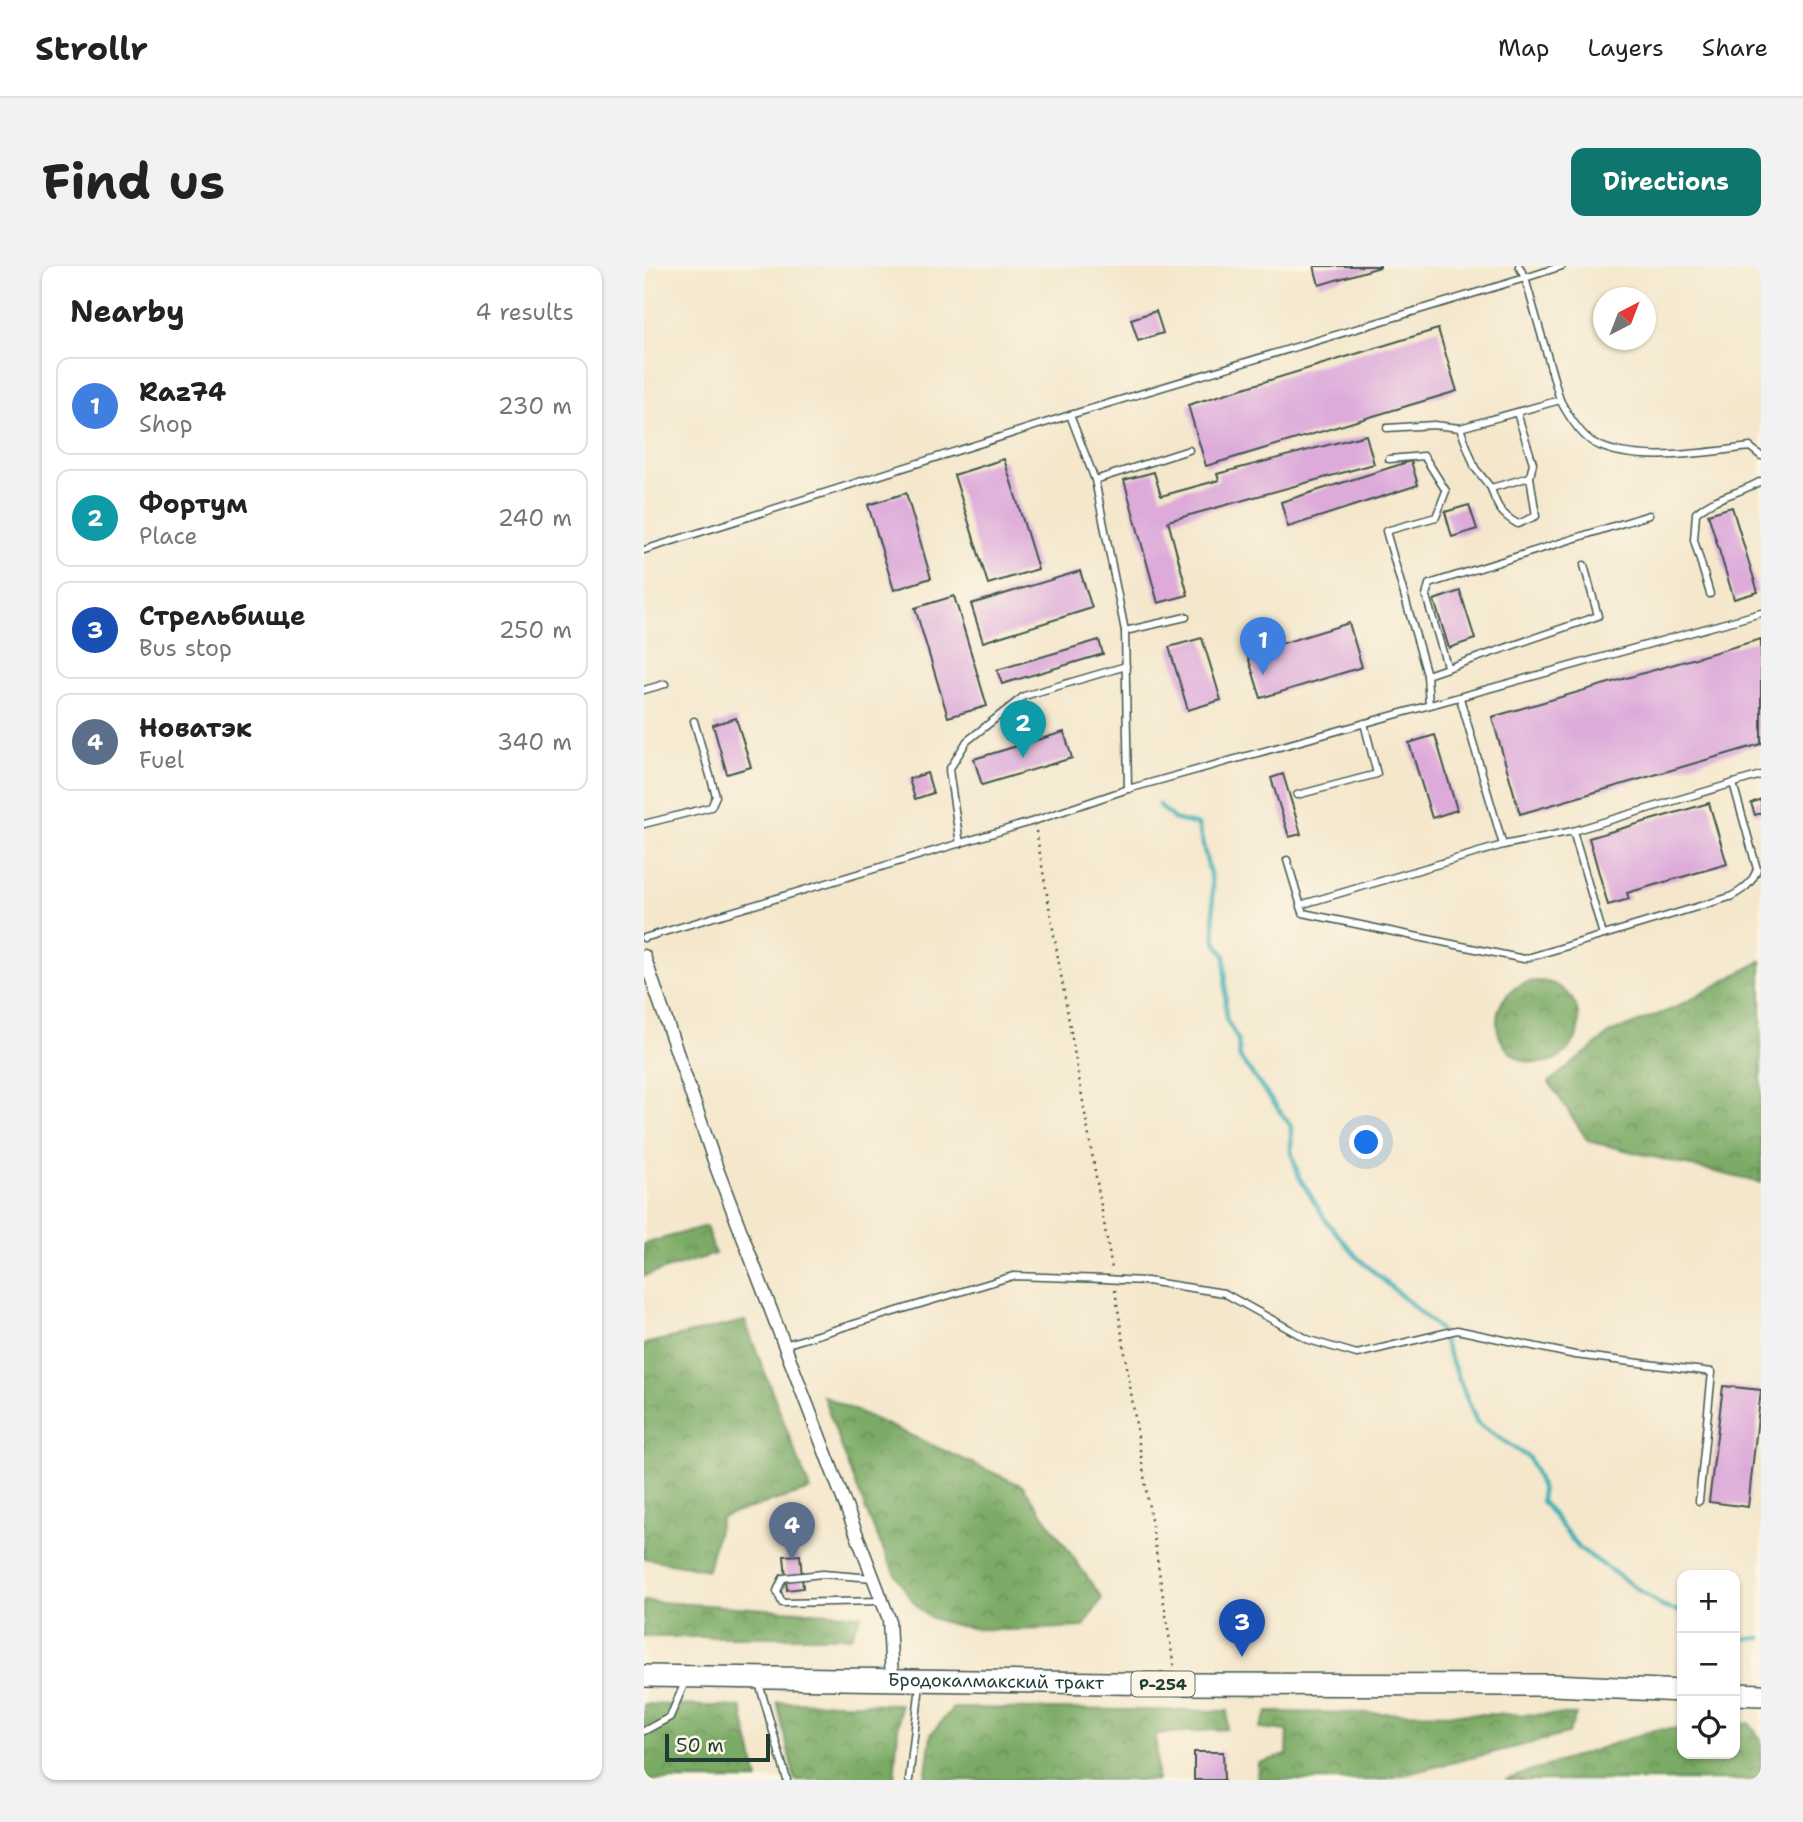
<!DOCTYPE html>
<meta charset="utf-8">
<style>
:root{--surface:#fff;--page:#f2f2f2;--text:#222;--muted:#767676;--line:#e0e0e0;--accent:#0f766e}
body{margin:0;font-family:"Shantell Sans",sans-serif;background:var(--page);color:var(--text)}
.controls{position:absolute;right:21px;bottom:21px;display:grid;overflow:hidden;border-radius:14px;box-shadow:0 2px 5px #0004}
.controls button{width:63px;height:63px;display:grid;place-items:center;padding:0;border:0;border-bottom:2px solid var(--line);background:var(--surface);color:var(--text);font:35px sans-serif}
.compass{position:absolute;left:949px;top:21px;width:63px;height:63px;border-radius:50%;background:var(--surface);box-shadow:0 2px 5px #0004;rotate:42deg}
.scale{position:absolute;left:21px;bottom:18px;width:105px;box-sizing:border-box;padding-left:7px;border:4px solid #1f3d34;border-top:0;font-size:19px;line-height:24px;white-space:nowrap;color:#1f3d34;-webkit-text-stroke:5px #fcf5e5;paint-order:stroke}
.you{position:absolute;left:723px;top:877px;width:24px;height:24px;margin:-18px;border:5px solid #fff;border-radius:50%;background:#1a73e8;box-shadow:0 0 0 10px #1a73e833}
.badge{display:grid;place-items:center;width:46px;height:46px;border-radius:50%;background:var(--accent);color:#fff;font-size:23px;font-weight:700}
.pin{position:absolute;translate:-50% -58px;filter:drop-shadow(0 2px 4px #0008)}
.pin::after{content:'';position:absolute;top:37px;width:24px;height:21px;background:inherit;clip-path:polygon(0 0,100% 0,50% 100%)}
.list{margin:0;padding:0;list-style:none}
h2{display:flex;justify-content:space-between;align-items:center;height:91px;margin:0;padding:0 28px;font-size:30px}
h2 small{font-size:23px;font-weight:400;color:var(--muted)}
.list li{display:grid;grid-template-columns:46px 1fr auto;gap:21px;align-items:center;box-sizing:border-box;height:98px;margin:0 14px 14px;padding:0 14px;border:2px solid var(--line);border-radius:14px}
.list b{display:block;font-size:26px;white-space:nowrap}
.list p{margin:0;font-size:23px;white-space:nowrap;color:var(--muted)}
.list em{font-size:23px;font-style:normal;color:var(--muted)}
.icon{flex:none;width:38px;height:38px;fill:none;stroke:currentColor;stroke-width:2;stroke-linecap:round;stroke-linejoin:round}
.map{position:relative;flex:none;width:1117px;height:1514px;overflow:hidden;border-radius:14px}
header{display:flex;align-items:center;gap:42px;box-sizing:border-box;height:98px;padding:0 35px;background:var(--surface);border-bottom:2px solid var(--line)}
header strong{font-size:33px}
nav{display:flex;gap:38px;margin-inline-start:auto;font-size:24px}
.intro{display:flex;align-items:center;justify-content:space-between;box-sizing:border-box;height:168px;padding:0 42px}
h1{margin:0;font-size:49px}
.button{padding:18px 32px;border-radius:14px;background:var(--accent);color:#fff;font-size:24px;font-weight:700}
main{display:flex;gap:42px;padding:0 42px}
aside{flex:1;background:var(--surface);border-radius:14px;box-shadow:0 2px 5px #0004}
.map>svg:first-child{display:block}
.forest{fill:url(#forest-crowns);stroke:#4c744c;stroke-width:2}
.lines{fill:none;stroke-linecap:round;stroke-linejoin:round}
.stream{stroke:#3fb0b6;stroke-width:4.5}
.building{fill:#ddaada}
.service-casing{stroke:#3f564b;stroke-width:9}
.minor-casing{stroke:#3f564b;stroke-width:15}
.primary-casing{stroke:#3f564b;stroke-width:24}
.path{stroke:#3f564b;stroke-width:2.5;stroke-dasharray:2 5;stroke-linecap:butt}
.service{stroke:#fff;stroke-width:6}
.minor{stroke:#fff;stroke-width:12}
.primary{stroke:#fff;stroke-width:21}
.service-bridge-casing{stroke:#3f564b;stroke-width:9;stroke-linecap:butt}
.service-bridge{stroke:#fff;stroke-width:6}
.labels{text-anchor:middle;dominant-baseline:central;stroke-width:6;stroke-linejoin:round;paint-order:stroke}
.shield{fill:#fcf5e5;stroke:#617469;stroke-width:2}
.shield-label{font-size:16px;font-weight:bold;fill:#1f3d34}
.street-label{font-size:18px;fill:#1f3d34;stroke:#fcf5e5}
</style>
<header>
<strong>Strollr</strong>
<nav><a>Map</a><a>Layers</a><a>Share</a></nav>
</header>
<div class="intro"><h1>Find us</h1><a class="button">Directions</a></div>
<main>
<aside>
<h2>Nearby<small>4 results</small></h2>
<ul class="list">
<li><span class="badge" style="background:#3f7fe0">1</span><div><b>Raz74</b><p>Shop</p></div><em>230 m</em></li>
<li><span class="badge" style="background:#0f9aa8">2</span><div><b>Фортум</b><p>Place</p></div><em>240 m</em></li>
<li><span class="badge" style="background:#1a4fb4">3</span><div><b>Стрельбище</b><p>Bus stop</p></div><em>250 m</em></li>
<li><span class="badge" style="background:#5c6f8a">4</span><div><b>Новатэк</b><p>Fuel</p></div><em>340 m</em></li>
</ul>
</aside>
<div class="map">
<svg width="1117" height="1514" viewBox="0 0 1117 1514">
<defs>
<pattern id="forest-crowns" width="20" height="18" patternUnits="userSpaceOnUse" patternTransform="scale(1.75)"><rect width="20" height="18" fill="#7aaa65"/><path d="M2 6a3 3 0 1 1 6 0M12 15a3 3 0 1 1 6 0" fill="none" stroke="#638c54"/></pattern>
</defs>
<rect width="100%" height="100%" fill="#fcf5e5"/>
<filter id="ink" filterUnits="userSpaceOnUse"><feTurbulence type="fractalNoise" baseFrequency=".0143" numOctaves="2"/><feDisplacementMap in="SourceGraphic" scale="14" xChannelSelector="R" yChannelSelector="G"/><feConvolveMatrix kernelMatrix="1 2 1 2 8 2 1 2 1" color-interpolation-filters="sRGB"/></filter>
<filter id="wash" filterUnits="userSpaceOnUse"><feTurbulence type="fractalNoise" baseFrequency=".00686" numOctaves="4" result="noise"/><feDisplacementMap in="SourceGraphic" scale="28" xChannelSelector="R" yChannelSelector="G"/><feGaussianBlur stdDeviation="1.57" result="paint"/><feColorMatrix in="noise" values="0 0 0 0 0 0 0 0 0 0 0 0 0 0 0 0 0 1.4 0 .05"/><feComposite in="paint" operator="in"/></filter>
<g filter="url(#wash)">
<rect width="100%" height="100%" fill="#f4e7cc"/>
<g class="forest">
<polygon points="1117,695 1117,917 944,875 905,816 968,766 1031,742"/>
<circle cx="894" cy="756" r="41"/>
<polygon points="62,960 71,988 0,1010 0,978"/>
<polygon points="101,1055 166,1224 77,1251 64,1304 0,1292 0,1078"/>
<path d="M179,1130L379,1220L458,1332L440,1361C390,1362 335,1371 288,1352C248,1335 196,1174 179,1130Z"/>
<polygon points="0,1335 217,1349 207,1371 0,1371"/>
<polygon points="133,1436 256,1438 250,1514 151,1514"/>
<polygon points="0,1438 97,1441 114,1514 0,1514"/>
<polygon points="309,1442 584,1445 583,1463 512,1468 513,1514 281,1514 287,1468"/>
<polygon points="624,1446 932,1449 924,1468 738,1514 613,1514 614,1497 643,1489 644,1465 616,1462"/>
<polygon points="1105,1457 1117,1473 1117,1514 861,1514 1010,1464 1038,1462 1038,1488 1091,1488 1091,1458"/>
</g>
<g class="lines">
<g class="stream">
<polyline points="515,539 530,553 554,559 568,616 571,675 581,690 582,753 594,774 596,792 647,860 647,885 655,911 683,956 713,991 794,1062 833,1157 885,1192 897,1221 898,1235 935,1282 1019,1341 1038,1346"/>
<polyline points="1091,1373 1117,1372"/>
</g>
</g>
<g id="blocks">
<g class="building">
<polygon points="670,0 736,0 736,1 675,19"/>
<polygon points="512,45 519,67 494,75 487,53"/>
<polygon points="794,63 813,125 562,200 544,139"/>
<polygon points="722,169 730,198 524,255 544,329 514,337 480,214 510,206 517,230 575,214 573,208"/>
<polygon points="360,193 394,303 344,318 310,209"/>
<polygon points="767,195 774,219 644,261 637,236"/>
<polygon points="262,227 287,312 250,324 224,239"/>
<polygon points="825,239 833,263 808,271 801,246"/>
<polygon points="1088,241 1114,326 1090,333 1064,248"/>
<polygon points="436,305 448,342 339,376 327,338"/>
<polygon points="816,325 831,373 805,382 790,334"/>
<polygon points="310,330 343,440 304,451 271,342"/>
<polygon points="705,357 718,401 617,432 603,388"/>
<polygon points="558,372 577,434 544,444 525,381"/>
<polygon points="1117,373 1117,478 876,548 848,451"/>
<polygon points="455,374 459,388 358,418 353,404"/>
<polygon points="92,452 107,501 83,508 69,459"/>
<polygon points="420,466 428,492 338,519 330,493"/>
<polygon points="791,469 813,544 788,552 765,477"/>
<polygon points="283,507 289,527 271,533 265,513"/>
<polygon points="639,508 657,568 645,571 627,512"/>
<polygon points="1117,533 1117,547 1111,549 1107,537"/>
<polygon points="1065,537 1083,598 983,627 985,633 964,639 945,572"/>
<polygon points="1079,1120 1117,1124 1104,1241 1065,1236"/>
<polygon points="156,1289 159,1322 143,1324 140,1290"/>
<polygon points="550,1486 579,1486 580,1514 550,1514"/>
</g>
</g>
</g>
<g filter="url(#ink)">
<use href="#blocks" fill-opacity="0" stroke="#3f564b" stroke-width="2"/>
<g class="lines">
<g class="service-casing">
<g id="service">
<path d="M918,0L881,12L916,134C924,149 935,168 950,177C991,199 1062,186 1106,181L1117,190"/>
<polyline points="426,149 451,214 481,365 484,523"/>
<polyline points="743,162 790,159 816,162 916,134"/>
<polyline points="816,162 831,202 847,222 886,211"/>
<polyline points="745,193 780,190 802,225 792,251 742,265 783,409 785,439"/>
<polyline points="451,214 545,184"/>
<path d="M847,222C852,239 857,249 874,258L892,250L886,211L889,197L873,147"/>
<polyline points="0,284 426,149 881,12 875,0"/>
<path d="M1066,328L1050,274L1052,247C1071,230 1095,228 1117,215"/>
<polyline points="481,365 542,351"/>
<polyline points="803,400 782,330 785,318 1005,249"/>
<polyline points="783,409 954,350 940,299"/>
<polyline points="0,424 21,418"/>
<polyline points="816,432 859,579"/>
<polyline points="653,529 733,508 720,457"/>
<polyline points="0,558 67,541 72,530 50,455"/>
<polyline points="929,565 959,669"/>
<polyline points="316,578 305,504 323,475 380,430 482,400"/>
<path d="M643,594L659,647L880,693L1086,631C1099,624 1108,618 1113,603L1089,517"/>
<polyline points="656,639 859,579 929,565 1117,509"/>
<polyline points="0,672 390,555 484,523 1117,347"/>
<polyline points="477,1014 503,1015 580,1027 665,1074 713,1088 813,1064 931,1089 1068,1106 1055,1235"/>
<polyline points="140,1079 369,1010 462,1013"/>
<polyline points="229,1312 179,1308 139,1312 133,1325 138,1337 238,1335"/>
<polyline points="115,1417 143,1514"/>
<polyline points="0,1465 26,1451 41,1416"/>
<polyline points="265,1514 276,1419"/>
</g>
</g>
<g class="minor-casing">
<polyline id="minor" points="0,690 73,903 245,1353 248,1414"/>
</g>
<g class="primary-casing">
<g id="primary">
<path id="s1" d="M0,1410L531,1418L909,1419L1038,1425"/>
<polyline points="1091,1428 1117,1429"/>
</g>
</g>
<g class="path">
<polyline points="392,565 468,1003"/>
<polyline points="471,1024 530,1401"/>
</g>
<use href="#service" class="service"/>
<use href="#minor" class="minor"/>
<use href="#primary" class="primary"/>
<g class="service-bridge-casing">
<polyline id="service-bridge" points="462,1013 477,1014"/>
</g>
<use href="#service-bridge" class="service-bridge"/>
</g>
</g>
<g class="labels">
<rect class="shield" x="487.5" y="1405.5" width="63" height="25" rx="5"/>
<g class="shield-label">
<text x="519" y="1418">Р-254</text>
</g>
<g class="street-label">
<text stroke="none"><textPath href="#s1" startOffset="352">Бродокалмакский тракт</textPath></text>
</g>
</g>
</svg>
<div class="controls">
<button>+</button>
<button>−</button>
<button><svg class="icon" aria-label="locate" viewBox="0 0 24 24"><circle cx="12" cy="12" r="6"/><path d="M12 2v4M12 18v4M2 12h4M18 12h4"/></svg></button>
</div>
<svg class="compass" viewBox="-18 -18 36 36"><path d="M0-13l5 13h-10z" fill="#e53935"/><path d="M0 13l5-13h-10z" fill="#767676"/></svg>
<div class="scale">50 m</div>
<div class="you"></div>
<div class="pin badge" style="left:619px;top:409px;background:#3f7fe0">1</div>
<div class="pin badge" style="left:379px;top:492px;background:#0f9aa8">2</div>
<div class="pin badge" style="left:598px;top:1391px;background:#1a4fb4">3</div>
<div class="pin badge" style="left:148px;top:1294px;background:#5c6f8a">4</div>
</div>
</main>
